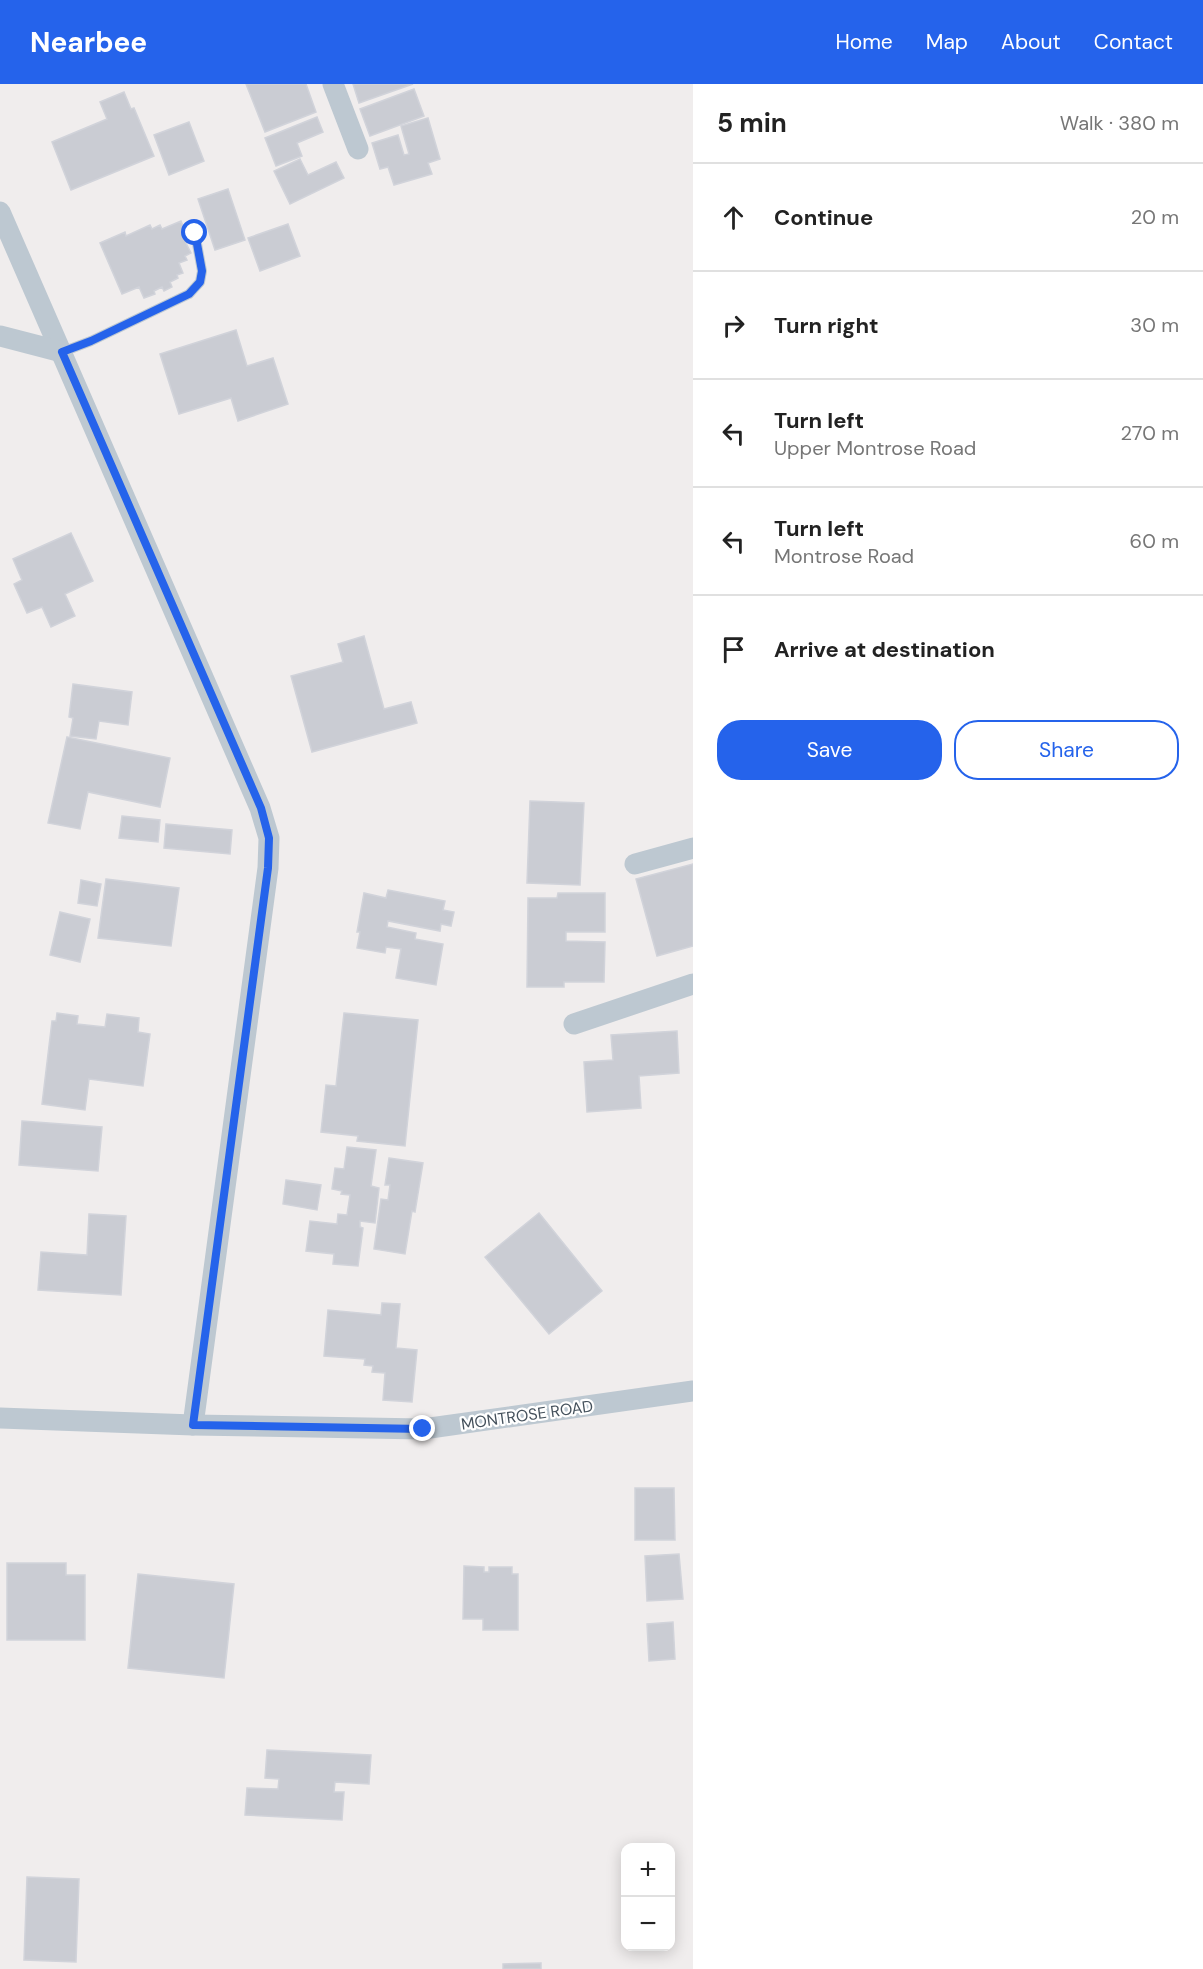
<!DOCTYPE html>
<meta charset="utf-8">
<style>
:root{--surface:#fff;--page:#f2f2f2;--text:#222;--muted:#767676;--line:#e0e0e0;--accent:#2563eb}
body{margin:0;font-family:"DM Sans",sans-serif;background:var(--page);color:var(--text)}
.controls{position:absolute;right:18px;bottom:18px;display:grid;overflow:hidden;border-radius:12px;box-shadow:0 3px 15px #0003}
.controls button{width:54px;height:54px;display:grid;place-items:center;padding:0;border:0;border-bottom:2px solid var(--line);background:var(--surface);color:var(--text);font:30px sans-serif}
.stop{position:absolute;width:18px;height:18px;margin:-14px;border:4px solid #2563eb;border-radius:50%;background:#fff}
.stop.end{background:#2563eb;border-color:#fff;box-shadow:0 2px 6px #0008}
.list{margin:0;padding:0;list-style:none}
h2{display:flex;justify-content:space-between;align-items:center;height:78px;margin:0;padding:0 24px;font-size:26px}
h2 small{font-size:20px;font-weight:400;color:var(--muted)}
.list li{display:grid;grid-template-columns:39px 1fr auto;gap:18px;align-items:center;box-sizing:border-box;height:108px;padding:0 24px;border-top:2px solid var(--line)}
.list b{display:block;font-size:22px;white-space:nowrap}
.list p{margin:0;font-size:20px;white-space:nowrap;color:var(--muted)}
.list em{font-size:20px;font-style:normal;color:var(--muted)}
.actions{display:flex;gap:12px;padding:18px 24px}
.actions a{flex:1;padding:14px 0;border:2px solid var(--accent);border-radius:24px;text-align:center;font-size:21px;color:var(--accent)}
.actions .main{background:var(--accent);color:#fff}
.icon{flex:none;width:33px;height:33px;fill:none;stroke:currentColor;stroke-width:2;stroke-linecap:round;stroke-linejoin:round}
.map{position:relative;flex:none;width:693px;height:1885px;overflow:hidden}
header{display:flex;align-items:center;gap:36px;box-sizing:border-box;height:84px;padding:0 30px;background:var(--accent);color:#fff}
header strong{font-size:28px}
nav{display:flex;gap:33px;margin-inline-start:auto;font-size:21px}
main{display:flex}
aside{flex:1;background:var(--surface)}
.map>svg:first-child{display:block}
.building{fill:#caccd3;stroke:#d1d3da;stroke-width:1.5}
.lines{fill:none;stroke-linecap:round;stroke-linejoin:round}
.lane{stroke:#bdc8d1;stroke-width:10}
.street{stroke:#bdc8d1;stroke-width:21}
.route{stroke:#2563eb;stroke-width:8}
.labels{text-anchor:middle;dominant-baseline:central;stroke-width:4.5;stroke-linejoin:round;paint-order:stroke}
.street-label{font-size:16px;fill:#45515c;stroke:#fff}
</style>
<header>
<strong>Nearbee</strong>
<nav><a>Home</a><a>Map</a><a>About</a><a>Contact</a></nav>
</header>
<main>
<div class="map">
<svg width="693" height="1885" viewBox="0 0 693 1885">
<rect width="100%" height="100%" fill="#f0eded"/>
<g class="building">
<polygon points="246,0 306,0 316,28 265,48"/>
<polygon points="353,0 413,0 359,19"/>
<polygon points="414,5 424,32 370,52 360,25"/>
<polygon points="124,8 131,25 134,24 154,72 71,106 52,58 107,35 100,18"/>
<polygon points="317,33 323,48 297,59 302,72 276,82 265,54"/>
<polygon points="428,34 440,75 428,79 432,90 394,101 388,83 380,85 372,59 398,51 404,71 409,70 401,42"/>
<polygon points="189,38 204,77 169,91 154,51"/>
<polygon points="300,75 308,91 336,78 344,94 290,120 274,87"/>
<polygon points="228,105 245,156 215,166 198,115"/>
<polygon points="181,137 189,157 186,159 191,169 185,172 187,176 179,179 183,189 177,191 178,194 170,198 172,203 164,207 162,203 154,207 155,210 144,214 139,203 122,210 100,159 125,148 126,152 150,141 152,145 160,141 162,145"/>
<polygon points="288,140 300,172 260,187 248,154"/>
<polygon points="236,246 247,282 273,274 288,320 238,337 231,314 179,330 160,270"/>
<polygon points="71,449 93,497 65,510 75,532 51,543 42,523 27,529 14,500 22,496 13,475"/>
<polygon points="364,552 384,625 411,618 417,639 312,668 291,592 343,578 338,560"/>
<polygon points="73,600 132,608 128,641 99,637 96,655 70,652 73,634 69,633"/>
<polygon points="67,653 170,674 160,723 88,708 80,745 48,739"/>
<polygon points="530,717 584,719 580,801 527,799"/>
<polygon points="122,732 160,736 158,758 119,754"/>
<polygon points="166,740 232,746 230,770 164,764"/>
<polygon points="693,780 693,862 657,872 636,795"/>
<polygon points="106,795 179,804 171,862 98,854"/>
<polygon points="81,796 101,800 97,822 78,819"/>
<polygon points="388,806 445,817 443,826 454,828 451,842 441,840 440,847 388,837 387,843 416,849 415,855 443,860 436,901 396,894 401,865 386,863 385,869 357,864 360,848 357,848 364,809 386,814"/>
<polygon points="558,809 605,809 605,848 566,848 566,857 605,858 604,898 564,898 564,903 527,903 528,814 557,814"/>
<polygon points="60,828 90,835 80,878 50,871"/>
<polygon points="57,929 78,932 77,940 105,943 107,930 139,934 138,948 150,950 143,1002 89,995 85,1026 42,1020 52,937 56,937"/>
<polygon points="344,929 418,936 405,1062 357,1057 358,1052 321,1048 326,1001 336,1002"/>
<polygon points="677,947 679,989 639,992 641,1024 587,1028 584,978 613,976 611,951"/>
<polygon points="22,1037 102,1043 98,1087 19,1081"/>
<polygon points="347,1063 376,1066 371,1102 379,1104 375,1139 360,1137 360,1143 363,1144 358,1182 333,1180 334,1170 306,1167 310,1137 337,1140 338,1130 347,1131 350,1111 341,1110 342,1107 332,1105 335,1084 344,1085"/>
<polygon points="389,1074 423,1079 415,1128 412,1127 405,1170 374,1165 381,1115 388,1116 390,1101 385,1101"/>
<polygon points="286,1096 321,1101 317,1126 283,1120"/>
<polygon points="539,1129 602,1207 549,1250 485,1173"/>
<polygon points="89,1130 126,1132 121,1211 38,1206 41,1168 87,1171"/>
<polygon points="382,1219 400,1220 396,1264 417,1266 412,1318 383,1316 385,1289 372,1288 373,1282 364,1281 365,1275 324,1272 328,1226 381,1231"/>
<polygon points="635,1404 674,1404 675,1456 635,1456"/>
<polygon points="679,1470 683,1515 647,1517 645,1472"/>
<polygon points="7,1479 66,1479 66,1491 85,1491 85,1556 7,1556"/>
<polygon points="464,1482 484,1483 484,1488 489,1488 489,1483 512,1483 512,1490 518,1490 518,1546 483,1546 483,1535 463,1535"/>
<polygon points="138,1490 234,1500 224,1594 128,1584"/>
<polygon points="673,1538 675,1575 649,1577 647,1540"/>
<polygon points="267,1666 371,1671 369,1700 335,1698 334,1708 344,1708 342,1736 245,1731 247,1704 278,1705 279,1695 265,1694"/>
<polygon points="27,1793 79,1795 76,1878 24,1876"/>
<polygon points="541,1879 541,1885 503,1885 503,1880"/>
</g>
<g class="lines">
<polyline class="lane" points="62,268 91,257 189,210 200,198 202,187 195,149"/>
<g class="street">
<polyline points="333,0 358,65"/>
<polyline points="0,128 260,724 269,754 268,784 193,1341"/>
<polyline points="0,252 62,268"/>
<polyline points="635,780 693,764"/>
<polyline points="574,940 693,900"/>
<polyline points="0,1334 193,1341 423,1345 693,1307"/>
</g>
</g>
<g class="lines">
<polyline class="route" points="195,149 202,187 200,198 189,210 91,257 62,268 261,724 269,754 268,784 193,1341 423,1345"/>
</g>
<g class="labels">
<g class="street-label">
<text transform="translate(527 1331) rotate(-8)">MONTROSE ROAD</text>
</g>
</g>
</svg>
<div class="controls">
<button>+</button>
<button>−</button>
</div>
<div class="stop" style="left:195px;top:149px"></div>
<div class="stop end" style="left:423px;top:1345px"></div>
</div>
<aside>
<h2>5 min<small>Walk · 380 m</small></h2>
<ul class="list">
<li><svg class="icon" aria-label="ahead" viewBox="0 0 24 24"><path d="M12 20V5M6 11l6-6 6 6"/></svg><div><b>Continue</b></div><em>20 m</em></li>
<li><svg class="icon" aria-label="right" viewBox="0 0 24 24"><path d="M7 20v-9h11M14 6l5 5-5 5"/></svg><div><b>Turn right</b></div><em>30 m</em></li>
<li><svg class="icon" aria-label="left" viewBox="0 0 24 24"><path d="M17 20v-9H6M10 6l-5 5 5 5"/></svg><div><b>Turn left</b><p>Upper Montrose Road</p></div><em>270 m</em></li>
<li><svg class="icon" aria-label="left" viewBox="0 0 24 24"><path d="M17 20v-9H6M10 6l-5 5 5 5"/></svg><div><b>Turn left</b><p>Montrose Road</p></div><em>60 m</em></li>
<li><svg class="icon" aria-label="arrive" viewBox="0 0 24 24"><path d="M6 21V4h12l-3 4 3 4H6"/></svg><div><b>Arrive at destination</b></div></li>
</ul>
<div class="actions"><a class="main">Save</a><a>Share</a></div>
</aside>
</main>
